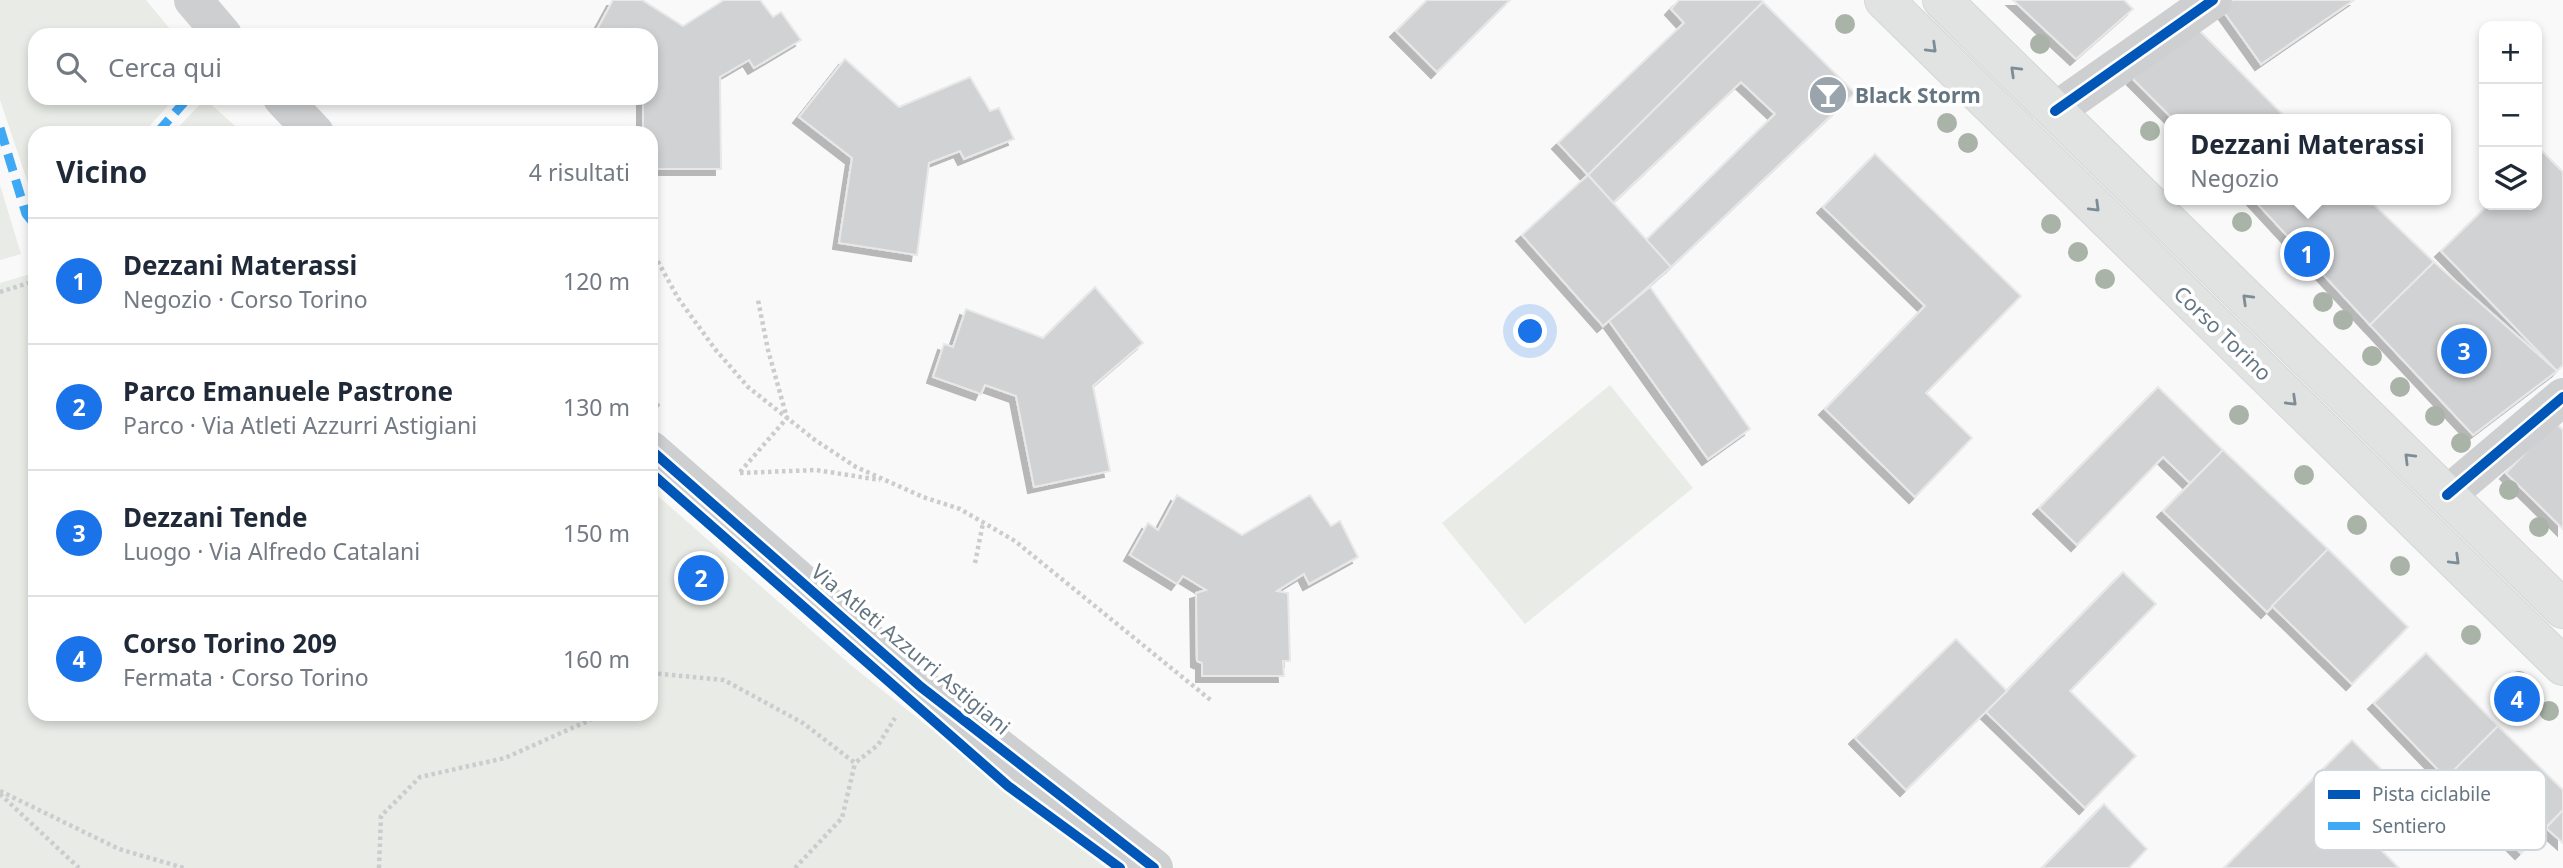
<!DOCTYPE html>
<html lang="it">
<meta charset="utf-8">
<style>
:root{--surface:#fff;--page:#f2f2f3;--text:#1f2937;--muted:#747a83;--line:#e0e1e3;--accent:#1a73e8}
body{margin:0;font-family:"Noto Sans",sans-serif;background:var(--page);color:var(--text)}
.controls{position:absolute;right:21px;top:21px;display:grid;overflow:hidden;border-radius:14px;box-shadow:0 4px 10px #0003}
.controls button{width:63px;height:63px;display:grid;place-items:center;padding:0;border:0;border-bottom:2px solid var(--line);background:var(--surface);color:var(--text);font:35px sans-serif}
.you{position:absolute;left:1531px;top:332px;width:24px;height:24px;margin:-18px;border:5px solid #fff;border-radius:50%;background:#1a73e8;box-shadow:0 0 0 10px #1a73e833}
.badge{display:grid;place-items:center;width:46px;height:46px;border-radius:50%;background:var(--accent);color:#fff;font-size:23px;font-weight:700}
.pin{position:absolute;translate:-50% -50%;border:4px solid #fff;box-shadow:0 2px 7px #0006}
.popup{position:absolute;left:2164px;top:114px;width:287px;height:91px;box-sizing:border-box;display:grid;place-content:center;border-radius:14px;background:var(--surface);filter:drop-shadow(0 2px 5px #0005);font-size:23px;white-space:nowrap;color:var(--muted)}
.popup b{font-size:26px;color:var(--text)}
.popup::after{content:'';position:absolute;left:50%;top:100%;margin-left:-14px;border:14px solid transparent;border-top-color:var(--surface)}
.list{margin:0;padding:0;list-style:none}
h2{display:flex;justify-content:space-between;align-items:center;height:91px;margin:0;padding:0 28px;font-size:30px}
h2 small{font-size:23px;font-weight:400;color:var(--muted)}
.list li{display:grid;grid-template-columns:46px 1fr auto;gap:21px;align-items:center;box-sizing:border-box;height:126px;padding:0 28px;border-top:2px solid var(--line)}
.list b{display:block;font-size:26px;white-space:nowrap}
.list p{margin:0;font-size:23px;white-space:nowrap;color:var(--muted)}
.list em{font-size:23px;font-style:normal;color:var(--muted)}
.icon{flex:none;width:38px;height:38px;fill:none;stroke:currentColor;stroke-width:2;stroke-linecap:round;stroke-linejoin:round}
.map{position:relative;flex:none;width:2563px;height:868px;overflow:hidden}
.search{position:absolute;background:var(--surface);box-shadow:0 4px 10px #0003;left:28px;top:28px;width:630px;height:77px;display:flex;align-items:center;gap:18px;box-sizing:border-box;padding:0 24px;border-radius:21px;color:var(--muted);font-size:26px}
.panel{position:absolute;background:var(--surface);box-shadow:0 4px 10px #0003;left:28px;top:126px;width:630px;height:595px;border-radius:21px}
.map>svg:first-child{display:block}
.green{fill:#e8ebe6}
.building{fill:#d0d2d3;stroke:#e8e8e8;stroke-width:2;filter:url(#shadow)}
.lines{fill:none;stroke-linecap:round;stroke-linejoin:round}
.major-casing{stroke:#d5d6d7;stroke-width:40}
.path{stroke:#cbcccd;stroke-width:4.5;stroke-dasharray:3.5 3.5;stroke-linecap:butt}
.minor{stroke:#cecfd0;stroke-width:38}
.major{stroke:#e1e2e2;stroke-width:38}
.quiet{stroke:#3fa9f5;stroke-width:9;stroke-dasharray:18 9;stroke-linecap:butt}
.cycleway-casing{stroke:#fff;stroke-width:15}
.cycleway{stroke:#0057b8;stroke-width:10}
.tree{fill:#a9b3a7}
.oneway{stroke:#7e8c96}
.labels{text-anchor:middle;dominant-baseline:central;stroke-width:7;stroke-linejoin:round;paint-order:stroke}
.poi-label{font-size:21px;font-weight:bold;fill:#657683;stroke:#fff;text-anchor:start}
.street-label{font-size:21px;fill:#657683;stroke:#fff}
.key{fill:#fff;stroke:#d1d6da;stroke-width:2}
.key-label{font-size:19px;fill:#657683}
</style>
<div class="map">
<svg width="2563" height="868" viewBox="0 0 2563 868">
<defs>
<filter id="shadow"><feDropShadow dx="-6" dy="6" stdDeviation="0" flood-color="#0004"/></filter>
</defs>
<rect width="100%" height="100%" fill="#f9f9f9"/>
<g class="green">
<polygon points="0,0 146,0 175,35 35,35 35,98 175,98 143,133 35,133 35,204 0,100"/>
<polygon points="205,99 243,133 173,133"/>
<polygon points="0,185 21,254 0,260"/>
<polygon points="35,270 35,714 651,714 651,490 852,666 1106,868 0,868 0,283 27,275"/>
<polygon points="1610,385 1693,488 1525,624 1442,523"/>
</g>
<g class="building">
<polygon points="613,0 642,0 683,26 724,0 760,0 773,17 781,12 801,40 754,68 749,60 720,77 721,169 651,169 651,133 643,133 643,98 651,98 651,35 594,35"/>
<polygon points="1427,0 1510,0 1437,72 1396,31"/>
<polygon points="1679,0 1761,0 1763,2 1588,175 1558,143 1684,23 1671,9"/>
<polygon points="2013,0 2124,0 2133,9 2076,59"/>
<polygon points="2233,0 2354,0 2261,64 2221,8"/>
<polygon points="1763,2 1855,93 1671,267 1646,240 1775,114 1741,82 1613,203 1588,175"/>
<polygon points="2191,22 2287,119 2173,119 2133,79"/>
<polygon points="845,59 899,107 970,77 990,111 999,108 1014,139 964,159 960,151 929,163 917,255 839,243 852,158 799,117"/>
<polygon points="2543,152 2563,172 2563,365 2557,371 2441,251 2488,205 2537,205 2537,158"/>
<polygon points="1875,154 2021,296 1926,393 1972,438 1915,497 1825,409 1925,306 1823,207"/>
<polygon points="1588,175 1671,267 1603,326 1522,235"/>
<polygon points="2254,200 2369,200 2434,262 2370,325"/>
<polygon points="2434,262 2557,371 2473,435 2370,325"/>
<polygon points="1095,287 1143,343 1093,386 1110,471 1034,487 1016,396 985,385 981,394 933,377 944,344 953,347 966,309 1043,338"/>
<polygon points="1650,287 1750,429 1708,459 1609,321"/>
<polygon points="2158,387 2223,450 2190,483 2163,457 2077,545 2039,508"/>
<polygon points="2555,422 2563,430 2563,529 2506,473"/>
<polygon points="2223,450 2328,549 2267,612 2163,511"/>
<polygon points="1177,495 1242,535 1310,495 1331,526 1340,521 1358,557 1309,584 1304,574 1277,591 1288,593 1290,661 1283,661 1284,676 1202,676 1202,663 1197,661 1196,593 1206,590 1183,576 1177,584 1130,555 1148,523 1158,530"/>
<polygon points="2328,549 2408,627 2352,684 2272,606"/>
<polygon points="2123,572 2156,604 2070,691 2136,756 2085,808 1986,712"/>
<polygon points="1956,639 2007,691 1906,790 1855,738"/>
<polygon points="2426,653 2498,726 2446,778 2374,703"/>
<polygon points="2498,726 2563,790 2563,810 2521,853 2446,778"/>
<polygon points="2352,740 2415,803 2374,843 2399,868 2224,868"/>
<polygon points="2104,804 2147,849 2129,868 2042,868"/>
<polygon points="2563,810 2563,843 2546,828"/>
</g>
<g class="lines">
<g class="major-casing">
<g id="major">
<polyline points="1884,0 2563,666"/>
<polyline points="1942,0 2563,609"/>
</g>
</g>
<g class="path">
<polyline points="362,131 364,133"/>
<polyline points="651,249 678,298 715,349 748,387 815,440 856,467 923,497 960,509 1015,541 1213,702"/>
<polyline points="0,292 35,281"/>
<polyline points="651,400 661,408"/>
<polyline points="740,472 787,418 768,350 758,300"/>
<polyline points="740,473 816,470 880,480"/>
<polyline points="975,563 983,523"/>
<polyline points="651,673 724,680 803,723 855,763 878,745 895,718"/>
<polyline points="0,791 119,849 184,868"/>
<polyline points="0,794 79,868"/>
<polyline points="379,868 381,816 420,777 505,758 590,720 597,714"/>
<polyline points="795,868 842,818 855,763"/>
</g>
<g class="minor">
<polyline points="193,0 223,35"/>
<polyline points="282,98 315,133"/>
<polyline points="2055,111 2213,0"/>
<polyline points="651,450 921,687 1154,868"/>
<polyline points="2447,495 2563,397"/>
</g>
<use href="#major" class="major"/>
<g class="quiet">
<polyline points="0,128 26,214 35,225"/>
<polyline points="157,133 188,98"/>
</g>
<g class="cycleway-casing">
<g id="cycleway">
<polyline points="2055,111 2213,0"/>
<polyline points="651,450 921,687 1154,868"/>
<polyline points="651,473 1008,786 1120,868"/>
<polyline points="2447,495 2563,397"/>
</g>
</g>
<use href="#cycleway" class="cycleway"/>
</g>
<g class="tree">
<circle cx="1845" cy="24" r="10"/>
<circle cx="2040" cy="44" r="10"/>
<circle cx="1947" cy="123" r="10"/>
<circle cx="2150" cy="131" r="10"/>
<circle cx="1968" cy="143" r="10"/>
<circle cx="2242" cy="222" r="10"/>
<circle cx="2051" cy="224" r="10"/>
<circle cx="2078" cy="252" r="10"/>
<circle cx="2105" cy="279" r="10"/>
<circle cx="2323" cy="302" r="10"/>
<circle cx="2343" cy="320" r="10"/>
<circle cx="2372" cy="356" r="10"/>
<circle cx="2400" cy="387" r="10"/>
<circle cx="2239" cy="415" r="10"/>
<circle cx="2435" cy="416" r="10"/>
<circle cx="2461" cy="443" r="10"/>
<circle cx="2304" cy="475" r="10"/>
<circle cx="2509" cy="490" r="10"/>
<circle cx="2357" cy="525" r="10"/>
<circle cx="2539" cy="527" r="10"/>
<circle cx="2400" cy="566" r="10"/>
<circle cx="2471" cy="635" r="10"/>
<circle cx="2519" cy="681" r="10"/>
<circle cx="2549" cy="711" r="10"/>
</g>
<defs><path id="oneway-chevron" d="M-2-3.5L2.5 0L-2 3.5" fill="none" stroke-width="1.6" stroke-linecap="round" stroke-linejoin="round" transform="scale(1.75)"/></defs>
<g class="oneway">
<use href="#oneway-chevron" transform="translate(1932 48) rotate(44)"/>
<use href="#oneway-chevron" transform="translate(2015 71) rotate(-136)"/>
<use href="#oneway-chevron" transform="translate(2095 207) rotate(44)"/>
<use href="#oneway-chevron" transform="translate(2247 299) rotate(-136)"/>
<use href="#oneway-chevron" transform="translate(2292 401) rotate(44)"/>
<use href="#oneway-chevron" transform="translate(2409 458) rotate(-135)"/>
<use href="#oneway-chevron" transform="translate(2455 560) rotate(44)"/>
</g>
<defs>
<g id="bar-disc" transform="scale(2.0125)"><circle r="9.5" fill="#99a4ac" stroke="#fff"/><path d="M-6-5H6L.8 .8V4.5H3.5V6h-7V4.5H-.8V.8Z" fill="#fff"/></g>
</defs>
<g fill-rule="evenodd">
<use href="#bar-disc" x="1828" y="95"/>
</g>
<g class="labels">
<g class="poi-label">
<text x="1855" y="95">Black Storm</text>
</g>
<g class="street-label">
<text transform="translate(2223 333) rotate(44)">Corso Torino</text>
<text transform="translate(911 649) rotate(40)">Via Atleti Azzurri Astigiani</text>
</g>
</g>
<rect x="2314" y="770" width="232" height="80" rx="10" class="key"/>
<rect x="2328" y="790" width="32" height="9" fill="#0057b8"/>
<rect x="2328" y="822" width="32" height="8" fill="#3fa9f5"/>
<g class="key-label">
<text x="2372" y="801">Pista ciclabile</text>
<text x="2372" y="833">Sentiero</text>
</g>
</svg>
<div class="controls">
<button>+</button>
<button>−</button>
<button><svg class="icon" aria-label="layers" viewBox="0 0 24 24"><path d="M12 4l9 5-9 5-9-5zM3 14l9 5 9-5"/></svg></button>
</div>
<div class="you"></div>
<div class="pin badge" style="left:2307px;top:254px">1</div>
<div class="popup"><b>Dezzani Materassi</b>Negozio</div>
<div class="pin badge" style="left:701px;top:578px">2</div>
<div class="pin badge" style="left:2464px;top:351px">3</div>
<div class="pin badge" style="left:2517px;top:699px">4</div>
<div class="search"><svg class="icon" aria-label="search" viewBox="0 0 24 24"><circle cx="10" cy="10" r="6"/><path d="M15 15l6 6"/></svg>Cerca qui</div>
<section class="panel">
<h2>Vicino<small>4 risultati</small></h2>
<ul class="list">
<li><span class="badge">1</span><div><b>Dezzani Materassi</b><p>Negozio · Corso Torino</p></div><em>120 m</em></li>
<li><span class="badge">2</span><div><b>Parco Emanuele Pastrone</b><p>Parco · Via Atleti Azzurri Astigiani</p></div><em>130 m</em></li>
<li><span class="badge">3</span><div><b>Dezzani Tende</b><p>Luogo · Via Alfredo Catalani</p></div><em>150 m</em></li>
<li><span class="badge">4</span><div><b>Corso Torino 209</b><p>Fermata · Corso Torino</p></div><em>160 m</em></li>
</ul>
</section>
</div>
